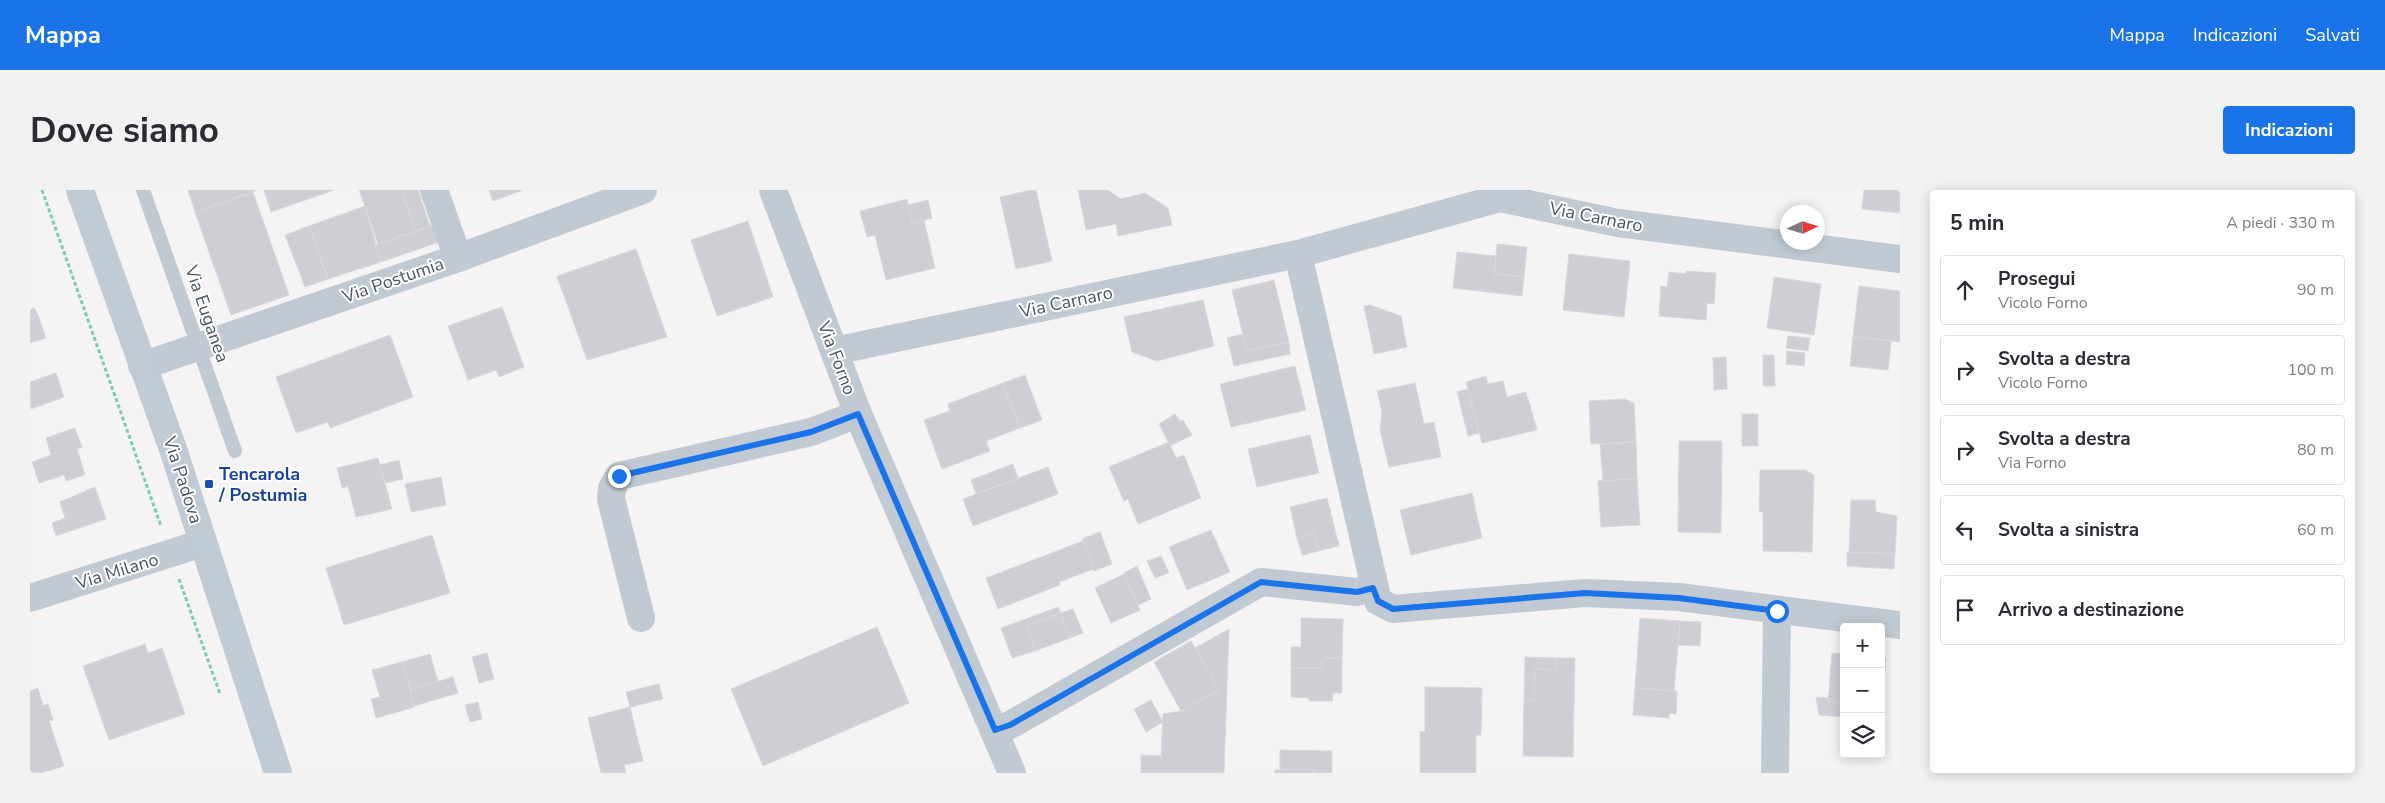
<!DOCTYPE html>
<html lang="it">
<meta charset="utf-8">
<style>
:root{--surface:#fff;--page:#f2f2f3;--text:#2b2b33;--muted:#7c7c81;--line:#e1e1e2;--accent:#1a73e8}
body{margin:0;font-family:"Nunito Sans",sans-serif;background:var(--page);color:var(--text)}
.controls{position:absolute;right:15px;bottom:15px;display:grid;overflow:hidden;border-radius:5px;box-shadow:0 2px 12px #0003}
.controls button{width:45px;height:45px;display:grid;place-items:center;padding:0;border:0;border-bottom:1px solid var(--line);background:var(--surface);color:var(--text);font:25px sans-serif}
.compass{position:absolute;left:1750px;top:15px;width:45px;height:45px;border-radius:50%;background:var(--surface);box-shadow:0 2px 12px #0003;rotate:86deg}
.stop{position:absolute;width:15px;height:15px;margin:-11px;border:4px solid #1a73e8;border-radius:50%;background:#fff}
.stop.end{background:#1a73e8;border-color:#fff;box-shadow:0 1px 5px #0008}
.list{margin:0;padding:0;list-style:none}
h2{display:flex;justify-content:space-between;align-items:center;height:65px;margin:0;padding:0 20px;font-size:21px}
h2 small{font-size:16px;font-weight:400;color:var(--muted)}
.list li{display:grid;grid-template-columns:32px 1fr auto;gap:15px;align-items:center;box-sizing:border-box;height:70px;margin:0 10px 10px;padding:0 10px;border:1px solid var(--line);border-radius:5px}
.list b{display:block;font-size:19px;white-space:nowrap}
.list p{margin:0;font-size:16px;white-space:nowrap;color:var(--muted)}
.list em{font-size:16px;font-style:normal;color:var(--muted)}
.icon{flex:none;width:28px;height:28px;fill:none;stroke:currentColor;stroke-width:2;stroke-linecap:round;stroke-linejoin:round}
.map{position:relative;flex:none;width:1870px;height:583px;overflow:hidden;border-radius:5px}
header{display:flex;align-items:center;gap:30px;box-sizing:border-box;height:70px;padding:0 25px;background:var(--accent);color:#fff}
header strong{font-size:24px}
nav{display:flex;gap:28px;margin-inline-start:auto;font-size:18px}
.intro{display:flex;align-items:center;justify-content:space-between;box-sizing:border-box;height:120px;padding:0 30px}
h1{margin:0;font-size:35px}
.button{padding:12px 22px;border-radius:5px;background:var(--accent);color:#fff;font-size:18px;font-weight:700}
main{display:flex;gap:30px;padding:0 30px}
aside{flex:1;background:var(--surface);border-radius:5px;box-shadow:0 2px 12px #0003}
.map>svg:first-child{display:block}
.building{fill:#cdcfd5;stroke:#d7d9de}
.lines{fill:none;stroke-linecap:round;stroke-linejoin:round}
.path{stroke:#7ad0a6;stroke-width:3;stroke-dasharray:4 2.5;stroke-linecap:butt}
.service{stroke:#c1cad2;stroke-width:14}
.minor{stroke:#c1cad2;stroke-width:28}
.secondary{stroke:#c1cbd6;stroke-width:28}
.route{stroke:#1a73e8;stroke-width:6}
.transit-dot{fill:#1a4fb4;stroke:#fff;stroke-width:2}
.labels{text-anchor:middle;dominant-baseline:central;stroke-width:4;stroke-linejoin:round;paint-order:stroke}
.street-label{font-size:18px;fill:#4a5661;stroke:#fff}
.transit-label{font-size:18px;font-weight:bold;fill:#164399;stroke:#fff;text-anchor:start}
</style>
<header>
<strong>Mappa</strong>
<nav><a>Mappa</a><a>Indicazioni</a><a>Salvati</a></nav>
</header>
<div class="intro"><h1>Dove siamo</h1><a class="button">Indicazioni</a></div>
<main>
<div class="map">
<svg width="1870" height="583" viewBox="0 0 1870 583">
<rect width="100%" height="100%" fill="#f5f3f3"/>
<g class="building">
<polygon points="158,0 225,0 225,1 165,22"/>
<polygon points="234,0 304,0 241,22"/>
<polygon points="329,0 371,0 386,41 348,54"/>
<polygon points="371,0 388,0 400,36 386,41"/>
<polygon points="459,0 493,0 463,11"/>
<polygon points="1001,0 1006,0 1022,71 986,79 970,7"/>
<polygon points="1048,0 1078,0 1091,9 1115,3 1138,18 1142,35 1088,46 1086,34 1056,40"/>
<polygon points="1834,0 1870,0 1870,23 1832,19"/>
<polygon points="223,2 259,105 201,125 165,22"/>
<polygon points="877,9 883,33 894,30 905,78 856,90 845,45 837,47 830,21"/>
<polygon points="898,10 902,28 883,33 878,15"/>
<polygon points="335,16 351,72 298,89 279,36"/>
<polygon points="718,31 743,107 687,126 661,50"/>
<polygon points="403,35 409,52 351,72 345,55"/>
<polygon points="279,36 298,89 275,97 255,45"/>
<polygon points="1467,54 1497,57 1494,87 1464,84"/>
<polygon points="606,59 637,147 557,170 527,86"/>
<polygon points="1427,62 1466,66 1464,84 1494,87 1492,106 1423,98"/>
<polygon points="1539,64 1600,71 1594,127 1533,120"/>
<polygon points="1656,81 1686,83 1684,114 1677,113 1676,130 1629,126 1631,96 1637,97 1639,82 1656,84"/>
<polygon points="1744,87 1791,94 1784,145 1737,138"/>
<polygon points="1244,90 1259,152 1217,161 1202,100"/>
<polygon points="1829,96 1870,101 1870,152 1823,147"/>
<polygon points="1173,110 1184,156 1127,171 1102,162 1094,127"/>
<polygon points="1340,115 1371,126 1377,157 1344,164 1334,116"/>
<polygon points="472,117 494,177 469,187 466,180 438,190 418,136"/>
<polygon points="4,118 8,125 0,128 0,120"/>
<polygon points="8,125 16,148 0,153 0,128"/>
<polygon points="1213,144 1217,161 1259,152 1260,164 1204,176 1197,148"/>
<polygon points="360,145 383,207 300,238 298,232 266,243 246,187"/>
<polygon points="1758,146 1780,148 1778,161 1756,158"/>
<polygon points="1823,147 1861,151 1858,180 1820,176"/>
<polygon points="1757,161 1775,163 1774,176 1756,174"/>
<polygon points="1733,165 1744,165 1745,196 1733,196"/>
<polygon points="1696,167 1697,199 1684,200 1683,168"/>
<polygon points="1265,176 1276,220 1201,237 1190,194"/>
<polygon points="26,183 34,207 1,219 0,192"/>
<polygon points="995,185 1012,230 990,238 973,193"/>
<polygon points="1456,186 1458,194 1473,191 1477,207 1496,202 1507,240 1452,253 1436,192"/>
<polygon points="973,193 990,238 956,251 960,261 912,279 894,230 920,221 918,214"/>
<polygon points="1385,193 1394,234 1404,232 1411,267 1359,277 1350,240 1352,222 1347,201"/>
<polygon points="1438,199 1449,243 1438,246 1427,202"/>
<polygon points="1595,209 1604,213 1606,252 1561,254 1559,211"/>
<polygon points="1145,224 1150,231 1153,230 1162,245 1140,256 1129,234"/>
<rect x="1712" y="224" width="16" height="32"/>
<polygon points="45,238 52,257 47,259 55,285 36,291 34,285 9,293 2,272 21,265 16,248"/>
<polygon points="1280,245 1289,283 1227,297 1218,259"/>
<polygon points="1649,251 1692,251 1691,343 1648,342"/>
<polygon points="1139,252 1146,268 1154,265 1171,308 1108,334 1098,309 1094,311 1079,277"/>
<polygon points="1606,252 1607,289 1573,291 1570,254"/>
<polygon points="348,268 362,319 326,327 318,296 312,298 307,278"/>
<polygon points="369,270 373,289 356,293 349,275"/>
<polygon points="983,274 988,288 946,304 941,290"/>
<polygon points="1018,277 1028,304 943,336 933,309"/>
<polygon points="1730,280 1775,280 1784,285 1782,362 1733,361 1733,322 1729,321"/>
<polygon points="411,287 416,315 381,322 375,294"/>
<polygon points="1607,289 1610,335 1571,337 1568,291"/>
<polygon points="65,297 76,329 26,346 22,333 35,328 30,312"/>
<polygon points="1442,303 1452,348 1381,365 1370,320"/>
<polygon points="1297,308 1309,356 1288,361 1284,343 1267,348 1260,317"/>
<polygon points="1821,310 1845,310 1846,322 1867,326 1865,364 1819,362"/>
<polygon points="1181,340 1200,382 1157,400 1139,357"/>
<polygon points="1070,342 1082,374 1064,381 1052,349"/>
<polygon points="1284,343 1288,361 1272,365 1267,348"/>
<polygon points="402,345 420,403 314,435 296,378"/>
<polygon points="1053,351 1064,379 1029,392 1030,395 968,419 956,388"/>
<polygon points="1817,362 1865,364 1864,379 1817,376"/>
<polygon points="1131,366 1139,383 1125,388 1117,371"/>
<polygon points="1107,376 1121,409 1108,415 1094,383"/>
<polygon points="1094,384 1110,420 1081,433 1065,398"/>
<polygon points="1028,417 1031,423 996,436 1005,461 982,468 971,438"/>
<polygon points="1043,419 1053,443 1040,448 1031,423"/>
<polygon points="1031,423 1040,448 1005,461 996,436"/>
<polygon points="1271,428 1313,429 1312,468 1292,468 1292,478 1261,478 1261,457 1271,457"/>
<polygon points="1610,428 1650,431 1644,501 1605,498"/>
<polygon points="1650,431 1671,432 1670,456 1648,455"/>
<polygon points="847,437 879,513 733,576 701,499"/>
<polygon points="1199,439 1194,583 1111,583 1111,565 1131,566 1133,524 1151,521 1189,500 1165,458"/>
<polygon points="1161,451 1189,500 1151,521 1124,472"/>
<polygon points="115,454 118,463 132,458 155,524 79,550 53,476"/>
<polygon points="457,463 464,489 449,493 442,467"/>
<polygon points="1802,463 1814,464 1814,513 1798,512"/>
<polygon points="400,464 408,492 380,500 372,472"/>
<polygon points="1495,467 1526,468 1526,480 1505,479 1504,510 1494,509"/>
<polygon points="1292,468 1312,468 1312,503 1303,503 1302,511 1279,511 1279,508 1261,507 1261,478 1292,478"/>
<polygon points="1526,468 1545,468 1543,567 1493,566 1494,509 1504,510 1505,479 1526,480"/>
<polygon points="1851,468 1856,468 1851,516"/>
<polygon points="372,472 385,517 346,528 341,509 350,507 342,480"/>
<polygon points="423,487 428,503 384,516 380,500"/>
<polygon points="629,494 633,509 600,517 596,502"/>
<polygon points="1395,497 1452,498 1451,545 1446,545 1446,583 1390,583 1390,541 1395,542"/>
<polygon points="8,498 13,516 18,514 23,530 19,531 34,576 11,583 0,583 0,501"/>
<polygon points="1605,498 1647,501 1646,524 1639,523 1639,528 1603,525"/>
<polygon points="1786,507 1798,508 1798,512 1814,513 1814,527 1789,525"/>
<polygon points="1121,510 1133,532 1116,542 1104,519"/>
<polygon points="448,512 452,529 440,532 435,515"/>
<polygon points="600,517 613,571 594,575 596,583 571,583 558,528"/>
<polygon points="1250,560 1302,561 1302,583 1285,583 1285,580 1250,580"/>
<rect x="1245" y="580" width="40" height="3"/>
</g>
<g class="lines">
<g class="path">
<polyline points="12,0 131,336"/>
<polyline points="149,389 190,504"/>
</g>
<polyline class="service" points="113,0 205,261"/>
<g class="minor">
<polyline points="404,0 428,68"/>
<polyline points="743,0 828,224 982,583"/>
<polyline points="1268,64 1348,411 1363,419 1555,403 1649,407 1870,435"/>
<polyline points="804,161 1268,64 1470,8 1588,33 1870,69"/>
<polyline points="112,176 428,68 613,0"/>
<polyline points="0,408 173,353"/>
<polyline points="611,428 581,309 582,298 589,286 781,242 828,224"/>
<polyline points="965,540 980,535 1231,392 1327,402 1343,397"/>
<polyline points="1745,583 1747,421"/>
</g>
<polyline class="secondary" points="50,0 143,259 248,583"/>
</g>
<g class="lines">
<polyline class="route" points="589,286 781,242 828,224 965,540 980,535 1231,392 1327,402 1343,398 1348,411 1363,419 1555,403 1649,408 1747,421"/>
</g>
<rect class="transit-dot" x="174" y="289" width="10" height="10" rx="2.5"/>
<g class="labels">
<g class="street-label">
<text transform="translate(1566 27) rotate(11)">Via Carnaro</text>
<text transform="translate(363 90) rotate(-19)">Via Postumia</text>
<text transform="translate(1036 112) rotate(-12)">Via Carnaro</text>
<text transform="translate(177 124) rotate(71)">Via Euganea</text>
<text transform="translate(807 168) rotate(69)">Via Forno</text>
<text transform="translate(153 290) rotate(72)">Via Padova</text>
<text transform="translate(87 381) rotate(-17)">Via Milano</text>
</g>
<g class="transit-label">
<text x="189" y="284">Tencarola<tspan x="189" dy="21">/ Postumia</tspan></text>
</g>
</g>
</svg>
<div class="controls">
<button>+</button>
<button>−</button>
<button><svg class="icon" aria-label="layers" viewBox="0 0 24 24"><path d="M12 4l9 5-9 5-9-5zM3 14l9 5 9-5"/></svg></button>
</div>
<svg class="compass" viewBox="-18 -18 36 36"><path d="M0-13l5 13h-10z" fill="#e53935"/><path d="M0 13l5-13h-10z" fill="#7c7c81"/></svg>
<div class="stop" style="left:1747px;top:421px"></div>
<div class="stop end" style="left:589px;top:286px"></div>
</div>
<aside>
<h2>5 min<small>A piedi · 330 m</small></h2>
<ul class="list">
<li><svg class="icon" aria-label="ahead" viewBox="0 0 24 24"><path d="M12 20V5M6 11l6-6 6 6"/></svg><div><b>Prosegui</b><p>Vicolo Forno</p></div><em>90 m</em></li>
<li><svg class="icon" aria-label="right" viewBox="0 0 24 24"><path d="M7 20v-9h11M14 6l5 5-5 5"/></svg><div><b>Svolta a destra</b><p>Vicolo Forno</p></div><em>100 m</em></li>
<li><svg class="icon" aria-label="right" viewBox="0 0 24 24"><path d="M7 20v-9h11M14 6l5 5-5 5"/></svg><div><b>Svolta a destra</b><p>Via Forno</p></div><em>80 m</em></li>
<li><svg class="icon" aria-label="left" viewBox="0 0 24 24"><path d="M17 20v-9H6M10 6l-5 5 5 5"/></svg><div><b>Svolta a sinistra</b></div><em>60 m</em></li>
<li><svg class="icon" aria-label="arrive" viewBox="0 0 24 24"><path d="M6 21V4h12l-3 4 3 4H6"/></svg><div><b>Arrivo a destinazione</b></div></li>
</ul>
</aside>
</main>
